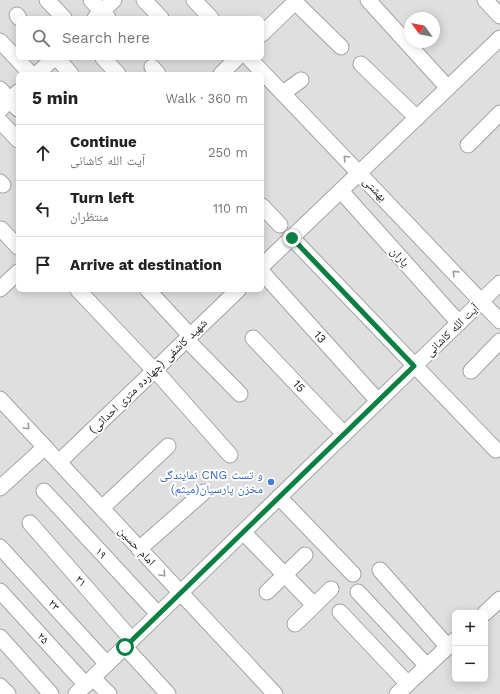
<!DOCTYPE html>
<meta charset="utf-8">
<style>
:root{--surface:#fff;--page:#f2f2f2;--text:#222;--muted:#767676;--line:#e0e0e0}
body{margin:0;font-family:"Work Sans","Noto Naskh Arabic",sans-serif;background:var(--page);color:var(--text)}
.controls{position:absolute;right:12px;bottom:12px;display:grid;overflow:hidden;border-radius:6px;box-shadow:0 2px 10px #0003}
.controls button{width:36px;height:36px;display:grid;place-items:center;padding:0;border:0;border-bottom:1px solid var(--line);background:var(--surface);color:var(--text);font:20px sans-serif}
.compass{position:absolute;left:404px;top:12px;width:36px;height:36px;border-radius:50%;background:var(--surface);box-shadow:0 2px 10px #0003;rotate:303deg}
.stop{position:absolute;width:12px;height:12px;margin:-9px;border:3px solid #0b8043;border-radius:50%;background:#fff}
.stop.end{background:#0b8043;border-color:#fff;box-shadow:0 1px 4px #0008}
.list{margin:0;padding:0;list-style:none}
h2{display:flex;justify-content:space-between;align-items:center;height:52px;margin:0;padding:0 16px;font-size:17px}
h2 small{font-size:13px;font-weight:400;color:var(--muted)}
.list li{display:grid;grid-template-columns:26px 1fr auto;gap:12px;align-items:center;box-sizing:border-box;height:56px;padding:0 16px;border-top:1px solid var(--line)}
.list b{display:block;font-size:15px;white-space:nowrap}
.list p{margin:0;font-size:13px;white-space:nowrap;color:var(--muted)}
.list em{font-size:13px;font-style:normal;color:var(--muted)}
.icon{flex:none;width:22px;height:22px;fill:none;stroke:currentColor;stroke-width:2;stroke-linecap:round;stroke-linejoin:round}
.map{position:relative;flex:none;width:500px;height:694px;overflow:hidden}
.search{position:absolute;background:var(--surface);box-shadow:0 2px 10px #0003;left:16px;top:16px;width:248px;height:44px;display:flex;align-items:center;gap:10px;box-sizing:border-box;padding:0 14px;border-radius:6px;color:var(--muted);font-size:15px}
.panel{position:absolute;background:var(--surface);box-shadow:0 2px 10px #0003;left:16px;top:72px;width:248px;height:220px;border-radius:6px}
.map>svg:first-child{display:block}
.residential{fill:#e0dfdf;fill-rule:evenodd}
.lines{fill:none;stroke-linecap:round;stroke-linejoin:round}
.minor-casing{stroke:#a3a3a3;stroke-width:17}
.minor{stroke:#fff;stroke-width:15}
.oneway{stroke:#9c9c9c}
.route{stroke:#0b8043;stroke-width:5}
.shop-dot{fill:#3f7fe0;stroke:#fff;stroke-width:1.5}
.labels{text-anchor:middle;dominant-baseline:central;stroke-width:4;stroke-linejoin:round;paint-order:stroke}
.street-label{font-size:12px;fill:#222;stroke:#fff}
.shop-label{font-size:12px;fill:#366cbe;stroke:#fff;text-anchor:end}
</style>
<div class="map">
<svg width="500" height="694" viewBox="0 0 500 694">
<rect width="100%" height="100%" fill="#f1eeea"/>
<path class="residential" d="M0,0H500V694H0ZM18,18H262V58H18ZM410,18H434V42H410ZM18,74H262V290H18ZM455,613H485V679H455Z"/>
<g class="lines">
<g class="minor-casing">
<g id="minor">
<polyline points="47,0 64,18"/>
<polyline points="91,0 108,18"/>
<polyline points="144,0 161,18"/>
<polyline points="194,0 211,18"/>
<polyline points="368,0 448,88"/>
<polyline points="485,0 500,16"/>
<polyline points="295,2 341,47"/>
<polyline points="17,15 19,18"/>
<polyline points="95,18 114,0"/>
<polyline points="262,34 297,0"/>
<polyline points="0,41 31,74"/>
<polyline points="57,58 71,74"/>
<polyline points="103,58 118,74"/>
<polyline points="249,58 500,321"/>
<polyline points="361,64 417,118"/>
<polyline points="152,67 158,74"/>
<polyline points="37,74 54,58"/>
<polyline points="221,74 237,58"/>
<polyline points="0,89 18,109"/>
<polyline points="283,93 301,80"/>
<polyline points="0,110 18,92"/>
<polyline points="0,121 18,140"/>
<polyline points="468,145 500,113"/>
<polyline points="0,182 3,185"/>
<polyline points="341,191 459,323"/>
<polyline points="262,206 280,225"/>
<polyline points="1,229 18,247"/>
<polyline points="292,238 496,450"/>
<polyline points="262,266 500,38"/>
<polyline points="262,272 378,401"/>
<polyline points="0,289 18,272"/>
<polyline points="78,290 150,366"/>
<polyline points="148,290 185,330"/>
<polyline points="253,338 344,434"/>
<polyline points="186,339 240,394"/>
<polyline points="155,370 230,455"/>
<polyline points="471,371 500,341"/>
<polyline points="0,399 275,694"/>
<polyline points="59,462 238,290"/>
<polyline points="0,488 45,447"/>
<polyline points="44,491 158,614"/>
<polyline points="279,497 353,574"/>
<polyline points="102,508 168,446"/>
<polyline points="30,523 132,640"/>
<polyline points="243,532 314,605"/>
<polyline points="0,547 107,664"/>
<polyline points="139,549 204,492"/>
<polyline points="380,570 448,647"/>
<polyline points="0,591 86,685"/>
<polyline points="267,592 305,555"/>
<polyline points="358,592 427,666"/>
<polyline points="340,612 408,684"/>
<polyline points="485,613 500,599"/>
<polyline points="295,624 331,589"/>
<polyline points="0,637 51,694"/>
<polyline points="125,647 168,694"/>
<polyline points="93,678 109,694"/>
<polyline points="0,686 8,694"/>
<polyline points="76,694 500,283"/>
<polyline points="397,694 455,640"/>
</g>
</g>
<use href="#minor" class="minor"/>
</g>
<defs><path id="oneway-chevron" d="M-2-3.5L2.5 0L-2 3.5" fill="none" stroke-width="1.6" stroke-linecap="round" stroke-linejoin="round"/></defs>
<g class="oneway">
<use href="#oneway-chevron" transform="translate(346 158) rotate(-134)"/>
<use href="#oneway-chevron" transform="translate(455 273) rotate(-134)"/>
<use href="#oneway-chevron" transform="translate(27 427) rotate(47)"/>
<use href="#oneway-chevron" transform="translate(163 574) rotate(47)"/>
</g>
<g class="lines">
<polyline class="route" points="125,647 414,366 292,238"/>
</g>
<circle class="shop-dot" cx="271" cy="482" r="4"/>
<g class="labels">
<g class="street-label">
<text transform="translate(375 189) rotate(46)">بهشتی</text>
<text transform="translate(400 257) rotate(48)">یاران</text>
<text transform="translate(452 330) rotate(-44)">آیت الله کاشانی</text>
<text transform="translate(320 337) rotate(48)">13</text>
<text transform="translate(148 376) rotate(-44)">شهید کاشفی (چهارده متری احداثی)</text>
<text transform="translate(299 386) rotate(47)">15</text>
<text transform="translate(137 546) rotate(47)">امام حسین</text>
<text transform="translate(101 553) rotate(47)">۱۹</text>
<text transform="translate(81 581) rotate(49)">۲۱</text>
<text transform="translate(54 605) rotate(47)">۲۳</text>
<text transform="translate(43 638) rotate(48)">۲۵</text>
</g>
<g class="shop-label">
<text x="263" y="475">نمایندگی CNG و تست<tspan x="263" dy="14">مخزن پارسیان(میثم)</tspan></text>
</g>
</g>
</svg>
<div class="controls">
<button>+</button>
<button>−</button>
</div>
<svg class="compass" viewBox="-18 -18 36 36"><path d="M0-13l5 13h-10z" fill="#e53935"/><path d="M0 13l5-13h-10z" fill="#767676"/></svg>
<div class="stop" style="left:125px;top:647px"></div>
<div class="stop end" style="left:292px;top:238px"></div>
<div class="search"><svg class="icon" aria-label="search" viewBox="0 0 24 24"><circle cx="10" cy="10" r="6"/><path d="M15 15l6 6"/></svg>Search here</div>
<section class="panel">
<h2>5 min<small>Walk · 360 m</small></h2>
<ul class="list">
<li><svg class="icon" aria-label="ahead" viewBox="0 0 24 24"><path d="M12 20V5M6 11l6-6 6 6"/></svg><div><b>Continue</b><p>آیت الله کاشانی</p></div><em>250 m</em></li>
<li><svg class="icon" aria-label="left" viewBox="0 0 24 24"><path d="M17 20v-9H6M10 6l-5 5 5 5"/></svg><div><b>Turn left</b><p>منتظران</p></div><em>110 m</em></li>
<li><svg class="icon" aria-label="arrive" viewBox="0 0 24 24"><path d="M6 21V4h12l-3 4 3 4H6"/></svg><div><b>Arrive at destination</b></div></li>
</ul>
</section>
</div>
